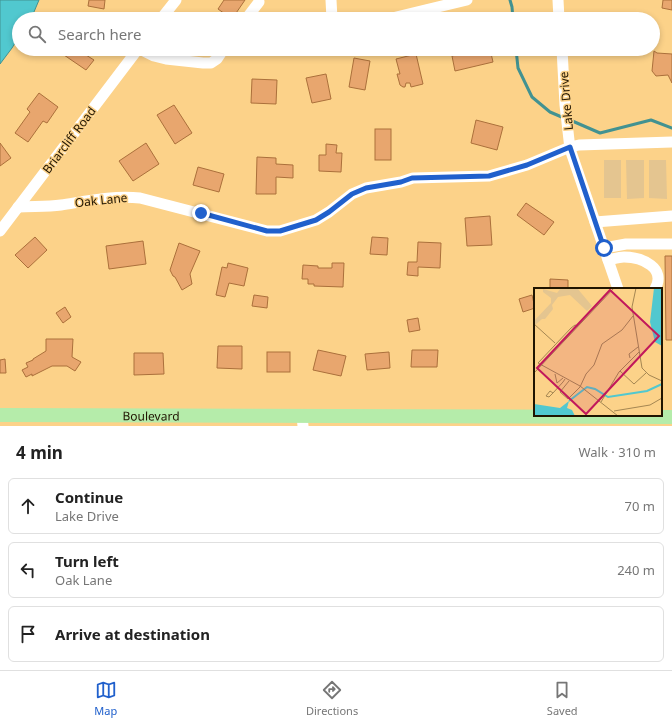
<!DOCTYPE html>
<meta charset="utf-8">
<style>
:root{--surface:#fff;--page:#f6f6f6;--text:#222;--muted:#767676;--line:#e0e0e0;--accent:#2060cc}
body{margin:0;font-family:"Noto Sans",sans-serif;background:var(--page);color:var(--text)}
.stop{position:absolute;width:12px;height:12px;margin:-9px;border:3px solid #2060cc;border-radius:50%;background:#fff}
.stop.end{background:#2060cc;border-color:#fff;box-shadow:0 1px 4px #0008}
.list{margin:0;padding:0;list-style:none}
h2{display:flex;justify-content:space-between;align-items:center;height:52px;margin:0;padding:0 16px;font-size:17px}
h2 small{font-size:13px;font-weight:400;color:var(--muted)}
.list li{display:grid;grid-template-columns:26px 1fr auto;gap:12px;align-items:center;box-sizing:border-box;height:56px;margin:0 8px 8px;padding:0 8px;border:1px solid var(--line);border-radius:6px}
.list b{display:block;font-size:15px;white-space:nowrap}
.list p{margin:0;font-size:13px;white-space:nowrap;color:var(--muted)}
.list em{font-size:13px;font-style:normal;color:var(--muted)}
.icon{flex:none;width:22px;height:22px;fill:none;stroke:currentColor;stroke-width:2;stroke-linecap:round;stroke-linejoin:round}
.map{position:relative;flex:none;width:672px;height:426px;overflow:hidden}
.search{position:absolute;background:var(--surface);box-shadow:0 2px 6px #0003;left:12px;right:12px;top:12px;height:44px;display:flex;align-items:center;gap:10px;box-sizing:border-box;padding:0 14px;border-radius:22px;color:var(--muted);font-size:15px}
.sheet{height:244px;background:var(--surface)}
nav{display:flex;justify-content:space-around;align-items:center;box-sizing:border-box;height:56px;border-top:1px solid var(--line);background:var(--surface);font-size:11px;color:var(--muted)}
nav a{display:grid;justify-items:center;gap:2px}
nav .on{color:var(--accent)}
.map>svg:first-child{display:block}
.green{fill:#e4c590}
.water{fill:#51c8cf;stroke:#429291}
.lines{fill:none;stroke-linecap:round;stroke-linejoin:round}
.stream{stroke:#429291;stroke-width:3}
.building{fill:#e8a66e;stroke:#ab703b}
.minor{stroke:#fff;stroke-width:11}
.major{stroke:#b5ecaa;stroke-width:14}
.route{stroke:#2060cc;stroke-width:5}
.labels{text-anchor:middle;dominant-baseline:central;stroke-width:3;stroke-linejoin:round;paint-order:stroke}
.street-label{font-size:12px;fill:#201400;stroke:#fcd289}
.inset-river{fill:none;stroke:#51c8cf;stroke-width:2}
.inset-road{fill:none;stroke:#a48652;stroke-width:1}
.view{fill:#c2185b;fill-opacity:0.15;stroke:#c2185b;stroke-width:2}
.inset-edge{fill:none;stroke:#201400;stroke-width:2}
</style>
<div class="map">
<svg width="672" height="426" viewBox="0 0 672 426">
<rect width="100%" height="100%" fill="#fcd289"/>
<g class="green">
<rect x="604" y="160" width="17" height="38"/>
<polygon points="626,160 644,160 644,198 627,199"/>
<polygon points="649,160 666,160 667,199 649,198"/>
</g>
<polygon class="water" points="0,0 39,0 31,19 19,19 19,37 12,48 0,64"/>
<g class="lines">
<g class="stream">
<polyline points="510,0 512,7 513,19"/>
<polyline points="516,49 518,68 532,97 550,112 564,118"/>
<polyline points="570,120 600,133 651,120 672,128"/>
</g>
</g>
<g class="building">
<polygon points="89,0 105,0 104,9 88,6"/>
<polygon points="224,0 245,0 232,19 218,9"/>
<polygon points="663,0 672,0 672,10 662,8"/>
<polygon points="68,49 91,49 86,55 94,60 86,70 64,55"/>
<polygon points="474,49 490,49 493,62 455,71 452,56 474,51"/>
<polygon points="654,51 657,53 672,54 672,83 668,75 656,76 652,71"/>
<polygon points="416,54 423,84 411,87 410,83 406,83 405,87 403,87 400,85 397,74 400,74 396,59"/>
<polygon points="354,58 370,61 365,90 349,87"/>
<polygon points="326,74 331,99 312,103 306,78"/>
<polygon points="252,79 277,80 276,104 251,103"/>
<polygon points="39,93 58,107 47,123 43,121 28,142 15,133 30,112 27,109"/>
<polygon points="174,105 192,133 175,144 157,115"/>
<polygon points="476,120 503,127 497,150 471,143"/>
<rect x="375" y="129" width="16" height="31"/>
<polygon points="0,143 11,158 0,166"/>
<polygon points="146,143 159,164 133,181 119,161"/>
<polygon points="326,144 337,145 336,153 342,153 341,172 319,171 319,155 326,155"/>
<polygon points="257,157 276,158 276,164 293,165 293,178 276,177 276,194 256,194"/>
<polygon points="198,167 224,174 219,192 193,185"/>
<polygon points="526,203 554,222 544,235 517,215"/>
<polygon points="490,216 492,245 467,246 465,218"/>
<polygon points="35,237 47,250 28,268 15,255"/>
<polygon points="372,237 388,238 387,255 370,254"/>
<polygon points="143,241 146,264 109,269 106,246"/>
<polygon points="418,242 441,243 440,268 418,267 418,276 407,275 408,262 417,262"/>
<polygon points="179,243 200,251 190,274 192,284 182,290 175,277 173,276 170,270"/>
<polygon points="665,256 672,256 672,340 666,340"/>
<polygon points="228,263 248,268 244,286 229,283 225,297 216,295 222,267 227,268"/>
<polygon points="332,263 344,263 343,287 314,286 314,284 308,284 308,279 302,279 303,265 318,266 318,268 332,268"/>
<polygon points="550,279 568,280 568,289 550,289"/>
<polygon points="254,295 268,297 267,308 252,306"/>
<polygon points="532,295 535,308 523,312 519,299"/>
<polygon points="65,307 71,317 63,323 56,313"/>
<polygon points="418,318 420,330 409,332 407,320"/>
<polygon points="46,339 73,339 72,357 81,362 75,371 67,366 52,366 32,376 32,374 26,377 22,370 28,367 26,363 33,360 33,359 46,351"/>
<polygon points="218,346 242,346 242,369 217,368"/>
<polygon points="318,350 346,356 341,376 313,370"/>
<polygon points="412,350 438,350 437,367 411,367"/>
<rect x="267" y="352" width="23" height="20"/>
<polygon points="389,352 390,368 367,370 365,354"/>
<polygon points="134,353 163,353 164,374 134,375"/>
<polygon points="5,359 6,373 0,373 0,360"/>
</g>
<g class="lines">
<g class="minor">
<polyline points="331,0 332,19"/>
<polyline points="558,0 559,19"/>
<polyline points="161,19 176,0"/>
<polyline points="246,19 259,2"/>
<polyline points="388,19 467,0"/>
<polyline points="140,49 154,56 166,59 203,63 211,63 217,59 221,53 222,49"/>
<polyline points="562,49 565,105 570,149 618,289"/>
<path d="M18,207C32,206 47,207 61,205C87,201 114,195 140,198L267,231H280L316,220L329,212L352,194L366,188L401,182L413,178L489,176L527,165L570,147L579,145L672,142"/>
<polyline points="595,222 672,216"/>
<polyline points="0,231 138,49"/>
<polyline points="604,248 626,244 672,244"/>
<path d="M608,260C613,259 619,257 624,257C642,257 667,268 655,289"/>
<polyline points="302,416 303,426"/>
</g>
<path class="major" id="s1" d="M0,415L672,417"/>
</g>
<g class="lines">
<polyline class="route" points="201,213 267,231 280,231 316,220 329,212 352,194 366,188 401,182 412,178 489,176 527,165 570,147 604,248"/>
</g>
<g class="labels">
<g class="street-label">
<text transform="translate(566 101) rotate(-95)">Lake Drive</text>
<text transform="translate(69 140) rotate(-53)">Briarcliff Road</text>
<text transform="translate(101 200) rotate(-6)">Oak Lane</text>
<text stroke="none"><textPath href="#s1" startOffset="151">Boulevard</textPath></text>
</g>
</g>
<g transform="translate(534 288)">
<rect width="128" height="128" fill="#fcd289"/>
<path d="M27,0H43L58,18L53,23L36,7L24,9L18,17L19,21L11,31H8L1,37L0,33L17,15V10L9,4V1L23,5Z" fill="#e4c590"/>
<path d="M120,0H128V58L121,54L116,34ZM35,113L33,120L38,122L41,128H0V116L26,120Z" fill="#51c8cf"/>
<path class="inset-river" d="M35,113L53,99L61,101L74,109L113,103L128,96"/>
<path class="inset-road" d="M102,0L98,19L108,80L115,87L128,93M0,36L21,55M44,38L41,37L37,40L4,75L46,98L84,128M96,70L95,66L104,59M86,83L100,96L112,85M0,85L80,0M21,86L23,95L29,90M35,93L26,104L34,111L46,99L52,86L60,77L68,56L88,42L99,28M19,105L16,103L12,108L15,109L19,105L29,94L31,91M67,114L85,84L105,64M80,123L116,117L128,110"/>
<path class="view" d="M76,2L125,48L52,126L3,80Z"/>
<rect width="128" height="128" class="inset-edge"/>
</g>
</svg>
<div class="stop" style="left:604px;top:248px"></div>
<div class="stop end" style="left:201px;top:213px"></div>
<div class="search"><svg class="icon" aria-label="search" viewBox="0 0 24 24"><circle cx="10" cy="10" r="6"/><path d="M15 15l6 6"/></svg>Search here</div>
</div>
<section class="sheet">
<h2>4 min<small>Walk · 310 m</small></h2>
<ul class="list">
<li><svg class="icon" aria-label="ahead" viewBox="0 0 24 24"><path d="M12 20V5M6 11l6-6 6 6"/></svg><div><b>Continue</b><p>Lake Drive</p></div><em>70 m</em></li>
<li><svg class="icon" aria-label="left" viewBox="0 0 24 24"><path d="M17 20v-9H6M10 6l-5 5 5 5"/></svg><div><b>Turn left</b><p>Oak Lane</p></div><em>240 m</em></li>
<li><svg class="icon" aria-label="arrive" viewBox="0 0 24 24"><path d="M6 21V4h12l-3 4 3 4H6"/></svg><div><b>Arrive at destination</b></div></li>
</ul>
</section>
<nav>
<a class="on"><svg class="icon" aria-label="map" viewBox="0 0 24 24"><path d="M3 6l6-2 6 2 6-2v14l-6 2-6-2-6 2zM9 4v14M15 6v14"/></svg>Map</a>
<a><svg class="icon" aria-label="directions" viewBox="0 0 24 24"><path d="M12 3l9 9-9 9-9-9zM9 14v-3h6M13 9l2 2-2 2"/></svg>Directions</a>
<a><svg class="icon" aria-label="saved" viewBox="0 0 24 24"><path d="M7 4h10v16l-5-4-5 4z"/></svg>Saved</a>
</nav>
